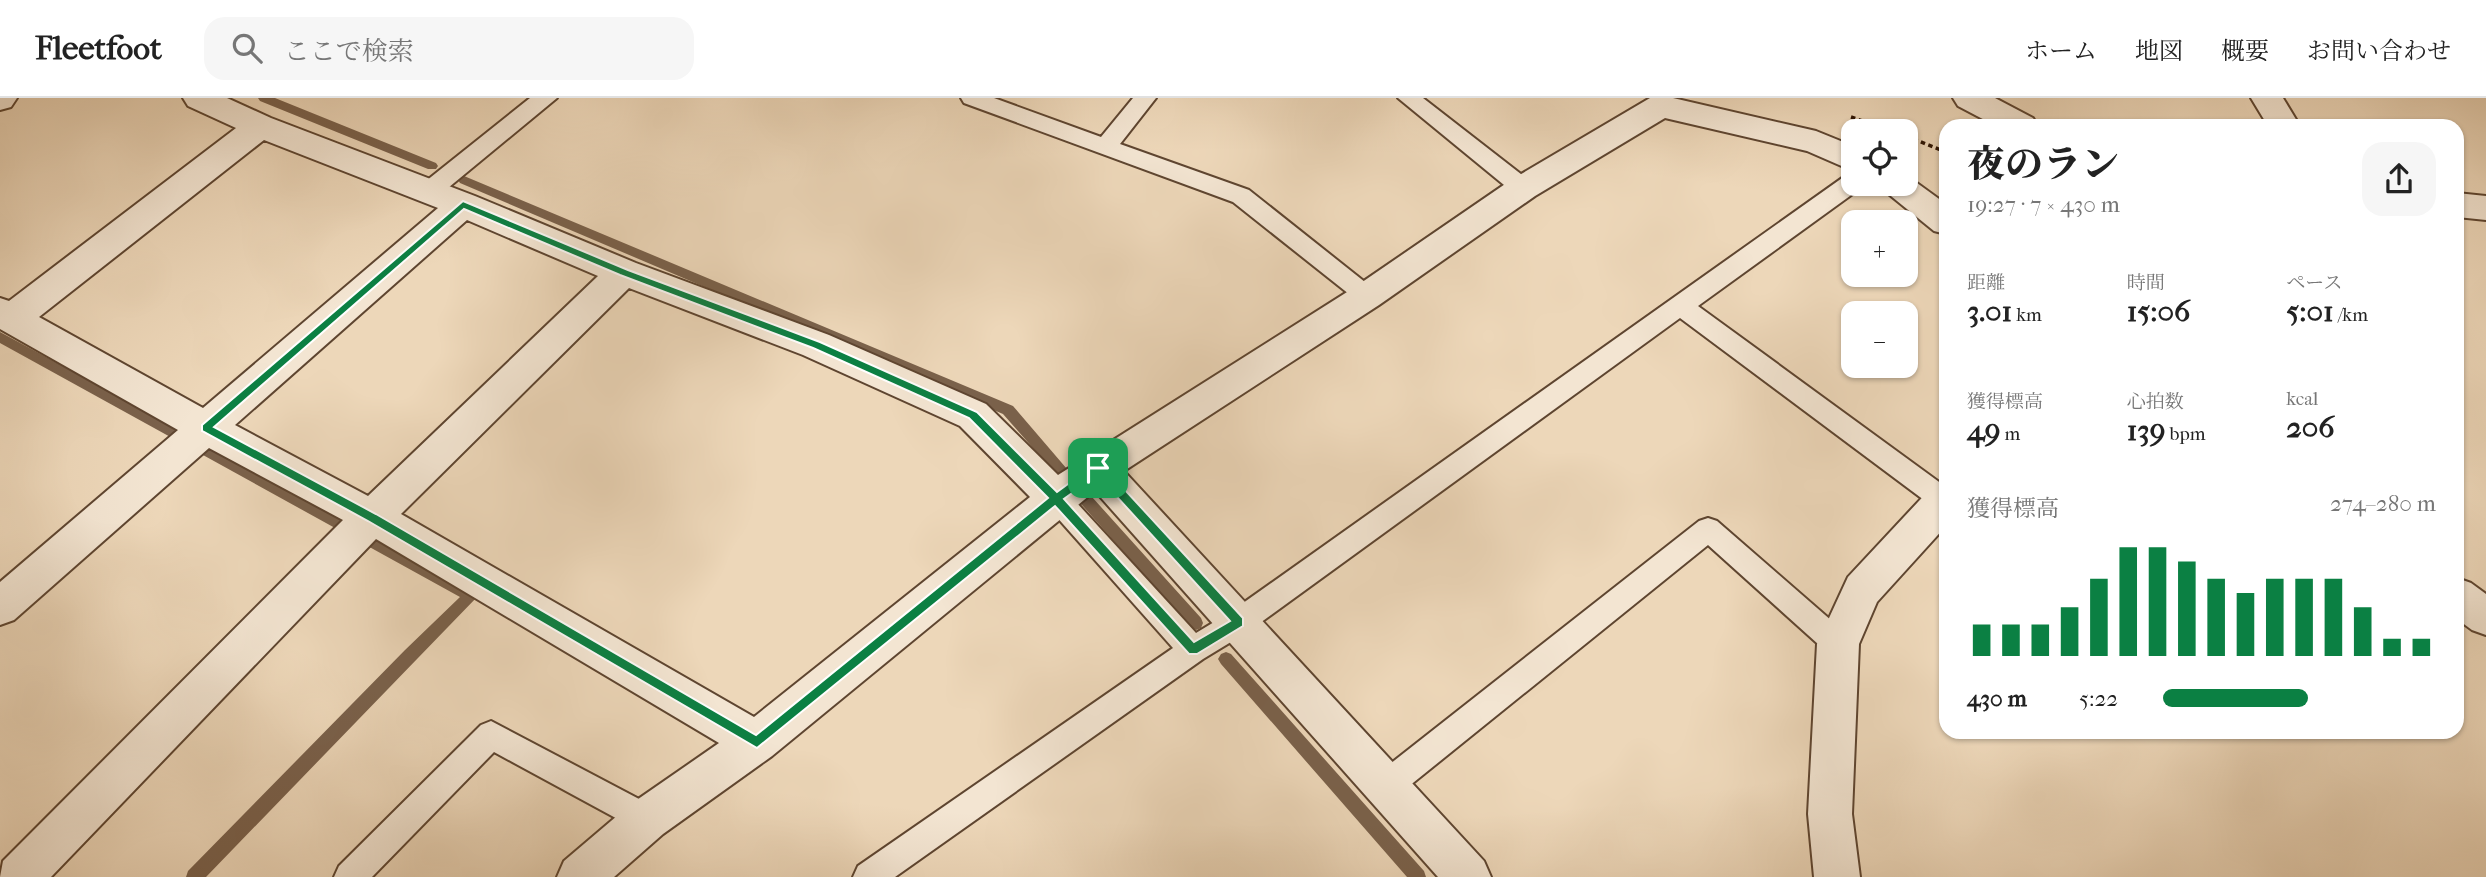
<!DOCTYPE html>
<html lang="ja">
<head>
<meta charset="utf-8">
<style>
  :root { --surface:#fff; --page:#f6f6f6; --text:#222; --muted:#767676; --line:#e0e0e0; --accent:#0b8043 }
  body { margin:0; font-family:"IM FELL French Canon","Noto Serif JP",serif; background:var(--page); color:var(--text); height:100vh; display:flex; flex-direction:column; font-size:26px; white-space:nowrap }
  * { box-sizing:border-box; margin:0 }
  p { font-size:23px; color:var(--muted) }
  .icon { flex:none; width:38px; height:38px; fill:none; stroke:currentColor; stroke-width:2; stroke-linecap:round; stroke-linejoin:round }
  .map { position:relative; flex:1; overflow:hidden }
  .sheet { position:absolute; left:1939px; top:21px; width:525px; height:620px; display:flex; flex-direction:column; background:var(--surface); border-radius:21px; box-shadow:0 2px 5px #0004 }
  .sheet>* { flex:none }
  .fabs { position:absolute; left:1841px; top:21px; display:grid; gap:14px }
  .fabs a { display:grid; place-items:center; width:77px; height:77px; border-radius:14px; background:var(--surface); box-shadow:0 2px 5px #0004; font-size:35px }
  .pin { position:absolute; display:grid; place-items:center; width:60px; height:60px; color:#fff; margin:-30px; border-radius:14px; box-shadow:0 4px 10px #0006 }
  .round { display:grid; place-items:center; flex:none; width:74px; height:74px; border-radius:21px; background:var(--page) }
  .headline { display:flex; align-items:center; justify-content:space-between; height:119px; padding:0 28px }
  h1 { font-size:38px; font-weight:800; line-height:52px }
  .stats { display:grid; grid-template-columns:repeat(3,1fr); gap:10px; height:119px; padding:7px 28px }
  .stats div { display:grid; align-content:center }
  .stats b { font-size:30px; font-weight:800 }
  .stats small { font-size:19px; font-weight:400 }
  .stats p { font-size:19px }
  .chart { height:196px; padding:14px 28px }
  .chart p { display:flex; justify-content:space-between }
  .chart svg { width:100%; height:126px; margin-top:7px; stroke:var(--accent); stroke-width:6 }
  ul { padding:0 28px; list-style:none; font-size:23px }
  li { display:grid; grid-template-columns:112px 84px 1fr; align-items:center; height:52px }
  li i { height:18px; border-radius:9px; background:var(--accent) }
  header { display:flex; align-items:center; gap:42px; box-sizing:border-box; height:98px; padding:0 35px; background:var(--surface); border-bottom:2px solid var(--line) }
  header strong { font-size:33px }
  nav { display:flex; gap:38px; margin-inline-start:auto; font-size:24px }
  .search { width:490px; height:63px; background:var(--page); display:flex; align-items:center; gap:18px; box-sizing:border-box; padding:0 24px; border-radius:21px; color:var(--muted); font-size:26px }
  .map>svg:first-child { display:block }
</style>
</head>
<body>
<header>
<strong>Fleetfoot</strong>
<div class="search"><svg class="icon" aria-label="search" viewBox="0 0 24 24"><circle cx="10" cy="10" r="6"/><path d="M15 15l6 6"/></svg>ここで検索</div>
<nav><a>ホーム</a><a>地図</a><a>概要</a><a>お問い合わせ</a></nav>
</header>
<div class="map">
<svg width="2486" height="779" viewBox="0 0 2486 779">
  <rect width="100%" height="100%" fill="#edd7b9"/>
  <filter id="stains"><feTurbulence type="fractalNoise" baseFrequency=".00286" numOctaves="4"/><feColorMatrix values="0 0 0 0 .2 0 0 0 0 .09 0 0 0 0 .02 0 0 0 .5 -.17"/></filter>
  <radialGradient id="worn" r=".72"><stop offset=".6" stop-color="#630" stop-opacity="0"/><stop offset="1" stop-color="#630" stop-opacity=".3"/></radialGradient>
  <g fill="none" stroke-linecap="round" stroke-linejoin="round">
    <path fill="#7a614b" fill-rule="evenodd" d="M258,0H275L436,65L438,68L436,71H428L260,3Z
      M464,78L1013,308L1067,371L1065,375H1055L1003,316L460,85L458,82Z
      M0,234L476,493L478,498L206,779H186L188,773L405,552L460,499L0,245Z
      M1087,397L1092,399L1201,520L1203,525L1201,530L1196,532L1191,530L1082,407L1080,403L1082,399Z
      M1226,554L1231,556L1424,773L1426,779H1407L1221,566L1218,561L1221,556Z"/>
    <g stroke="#5e4530" stroke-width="4">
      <path id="service" d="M530,0H557L437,99L429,101L421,99L418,93L421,87Z
        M961,0H994L1101,39L1133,0H1156L1120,46L1249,92L1375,192L1379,198L1375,204L1367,207L1359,204L1233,104L964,5Z
        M1398,0H1423L1531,84L1534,90L1531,96L1523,98L1515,96Z
        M1853,76V86H1863L1861,90L1698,208L1946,389V414L1936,411L1680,220L1249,533L1203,561L895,779H853L858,768L1173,550L1047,408L1043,400L1047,392L1056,389L1065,392L1196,535L1229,515L1845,78Z
        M1708,420L1717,423L1848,537L1852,546L1848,555L1838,559L1828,555L1708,447L1398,697L1387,701L1376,697L1372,687L1376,677L1699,423Z
        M491,623L658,711L662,721L658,731L647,736L636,731L494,654L372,779H334L339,768L481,627Z"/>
    </g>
    <g stroke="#5e4530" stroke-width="4">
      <path id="minor" d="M0,0H17L11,9L0,12Z
        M183,0H227L271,20L475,98L636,165L829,237L986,306L1058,377L1355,189L1511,82L1650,0H1673L1816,33L1853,48V73L1807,53L1665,20L1535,98L1379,207L1124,373L1484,763L1491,779H1438L1095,393L772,658L663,736L614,779H557L564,763L631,706L719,645L376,441L51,779H0L3,763L343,422L209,350L14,522L0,527V484L178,332L0,231V200L9,203L236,30L188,8ZM264,42L438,110L203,310L39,219ZM467,122L598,178L368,398L235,327ZM629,190L803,257L960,328L1030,399L754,619L401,416Z
        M1953,0H1995L2033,20L2038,28H1996L1958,8Z
        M2251,0H2283L2300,28H2268Z
        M1906,77L1946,106V136L1934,133L1886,94L1882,86H1906Z
        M2457,95L2486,98V122L2457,119Z
        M1946,385V428L1877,504L1859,546L1852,716L1860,779H1814L1808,716L1817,546L1848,479L1932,389Z
        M2457,480L2471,485L2486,496V537L2472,532L2457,521Z"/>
    </g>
    <path stroke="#2e1403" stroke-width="3.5" stroke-dasharray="4.5 3.5" stroke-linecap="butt" d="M1851,19L1892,33
      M1906,38L1946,54"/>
    <use href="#service" fill="#f3e5d2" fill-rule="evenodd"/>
    <use href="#minor" fill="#f3e5d2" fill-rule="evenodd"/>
  </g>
  <path fill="#0b8043" stroke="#fff" stroke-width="2" fill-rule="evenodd" d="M463,103L628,172L820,244L977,314L1057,394L1094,367H1102L1243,520V528L1197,556H1189L1055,408L757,650L368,423L202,333V327ZM464,111L620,177L813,250L969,320L1048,400L756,637L376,416L214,329ZM1097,377L1230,523L1194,544L1064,401Z"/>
  <rect width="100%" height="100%" filter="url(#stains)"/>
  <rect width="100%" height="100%" fill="url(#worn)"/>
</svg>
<div class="fabs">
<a><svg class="icon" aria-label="locate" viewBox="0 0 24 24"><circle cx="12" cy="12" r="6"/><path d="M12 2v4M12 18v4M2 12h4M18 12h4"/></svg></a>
<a>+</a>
<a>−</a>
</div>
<div class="pin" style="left:1098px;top:370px;background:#1e9e55"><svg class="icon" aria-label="arrive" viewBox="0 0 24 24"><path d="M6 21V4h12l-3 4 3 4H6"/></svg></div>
<section class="sheet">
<div class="headline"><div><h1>夜のラン</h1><p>19:27 · 7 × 430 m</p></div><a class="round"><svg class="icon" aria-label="share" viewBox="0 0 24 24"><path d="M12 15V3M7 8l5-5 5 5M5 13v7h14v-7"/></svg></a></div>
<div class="stats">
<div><p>距離</p><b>3.01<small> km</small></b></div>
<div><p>時間</p><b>15:06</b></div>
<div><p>ペース</p><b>5:01<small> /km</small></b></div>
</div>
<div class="stats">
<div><p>獲得標高</p><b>49<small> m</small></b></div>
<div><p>心拍数</p><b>139<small> bpm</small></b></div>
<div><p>kcal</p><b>206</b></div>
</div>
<div class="chart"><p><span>獲得標高</span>274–280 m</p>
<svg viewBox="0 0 160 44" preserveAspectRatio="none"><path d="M5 44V33M15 44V33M25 44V33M35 44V27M45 44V17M55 44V6M65 44V6M75 44V11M85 44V17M95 44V22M105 44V17M115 44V17M125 44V17M135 44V27M145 44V38M155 44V38"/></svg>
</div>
<ul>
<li><b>430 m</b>5:22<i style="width:53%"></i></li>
</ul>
</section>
</div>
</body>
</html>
